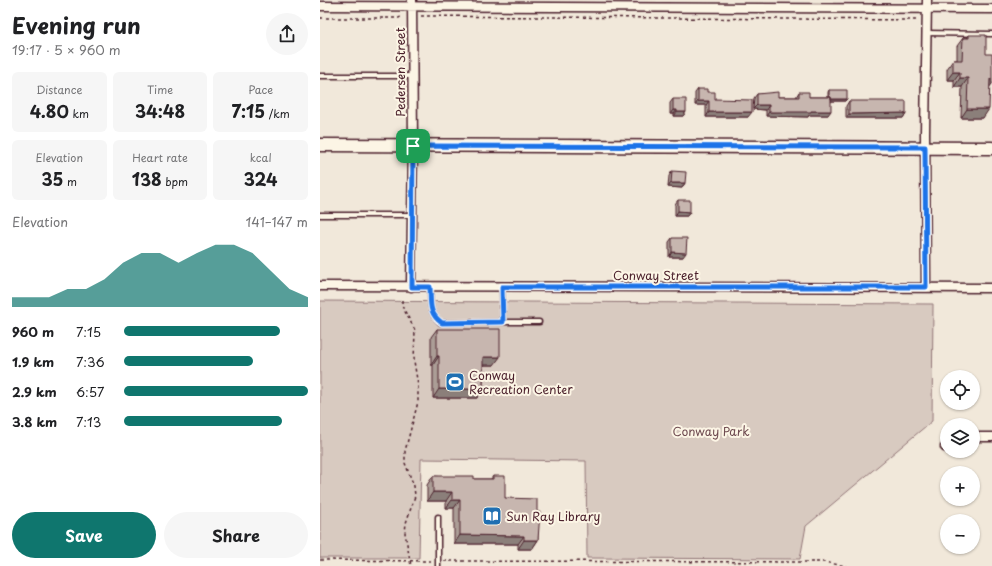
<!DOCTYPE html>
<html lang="en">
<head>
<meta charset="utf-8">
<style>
  :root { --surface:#fff; --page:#f6f6f6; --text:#202124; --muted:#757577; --accent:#0f766e }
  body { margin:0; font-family:"Playpen Sans",sans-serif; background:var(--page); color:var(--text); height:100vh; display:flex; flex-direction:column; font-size:15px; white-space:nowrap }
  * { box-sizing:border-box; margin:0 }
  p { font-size:13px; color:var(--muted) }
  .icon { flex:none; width:22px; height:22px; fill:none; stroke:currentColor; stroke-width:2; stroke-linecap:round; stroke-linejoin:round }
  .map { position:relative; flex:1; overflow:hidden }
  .sheet { display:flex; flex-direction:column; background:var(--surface); width:320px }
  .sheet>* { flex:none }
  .controls { position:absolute; left:620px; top:370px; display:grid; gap:8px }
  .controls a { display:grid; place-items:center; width:40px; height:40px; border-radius:50%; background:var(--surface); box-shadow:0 1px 3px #0004; font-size:20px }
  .pin { position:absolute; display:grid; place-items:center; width:34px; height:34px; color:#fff; margin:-17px; border-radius:8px; box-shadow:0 2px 6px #0006 }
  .round { display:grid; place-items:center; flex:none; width:42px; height:42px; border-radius:21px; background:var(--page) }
  .overview { display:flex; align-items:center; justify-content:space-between; height:68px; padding:0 12px }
  h1 { font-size:22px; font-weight:700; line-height:30px }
  .stats { display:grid; grid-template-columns:repeat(3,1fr); gap:6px; height:68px; padding:4px 12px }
  .stats div { display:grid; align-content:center; border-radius:6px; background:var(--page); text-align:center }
  .stats b { font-size:17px; font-weight:700 }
  .stats small { font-size:11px; font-weight:400 }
  .stats p { font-size:11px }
  .chart { height:112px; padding:8px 12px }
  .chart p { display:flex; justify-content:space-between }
  .chart svg { width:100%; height:72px; margin-top:4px; fill:var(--accent); opacity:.7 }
  .cta { display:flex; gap:8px; margin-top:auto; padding:8px 12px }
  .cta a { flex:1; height:46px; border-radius:24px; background:var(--accent); color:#fff; font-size:16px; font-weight:700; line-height:46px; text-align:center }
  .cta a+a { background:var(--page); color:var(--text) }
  ul { padding:0 12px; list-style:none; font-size:13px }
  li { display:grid; grid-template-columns:64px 48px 1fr; align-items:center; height:30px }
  li i { height:10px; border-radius:5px; background:var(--accent) }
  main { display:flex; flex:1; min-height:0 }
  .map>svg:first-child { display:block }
</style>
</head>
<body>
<main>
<section class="sheet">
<div class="overview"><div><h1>Evening run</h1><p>19:17 · 5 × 960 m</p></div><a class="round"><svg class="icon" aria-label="share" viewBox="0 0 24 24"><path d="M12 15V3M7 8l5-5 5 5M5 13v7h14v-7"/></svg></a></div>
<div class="stats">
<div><p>Distance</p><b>4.80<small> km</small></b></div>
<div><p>Time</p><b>34:48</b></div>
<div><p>Pace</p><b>7:15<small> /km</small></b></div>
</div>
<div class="stats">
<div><p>Elevation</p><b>35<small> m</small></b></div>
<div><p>Heart rate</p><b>138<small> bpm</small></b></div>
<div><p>kcal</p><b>324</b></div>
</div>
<div class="chart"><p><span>Elevation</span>141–147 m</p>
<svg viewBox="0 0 160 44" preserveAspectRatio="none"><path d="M0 44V38L10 38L20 38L30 33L40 33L50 27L60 17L70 11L80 11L90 17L100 11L110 6L120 6L130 11L140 22L150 33L160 38V44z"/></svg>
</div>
<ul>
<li><b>960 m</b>7:15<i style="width:85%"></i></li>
<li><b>1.9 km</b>7:36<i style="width:70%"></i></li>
<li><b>2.9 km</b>6:57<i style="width:100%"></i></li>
<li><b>3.8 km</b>7:13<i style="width:86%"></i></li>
</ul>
<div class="cta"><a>Save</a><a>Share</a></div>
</section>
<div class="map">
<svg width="672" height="566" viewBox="0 0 672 566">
  <rect width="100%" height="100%" fill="#f1e8da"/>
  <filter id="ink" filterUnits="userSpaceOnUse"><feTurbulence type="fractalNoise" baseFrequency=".025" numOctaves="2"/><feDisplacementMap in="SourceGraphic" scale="8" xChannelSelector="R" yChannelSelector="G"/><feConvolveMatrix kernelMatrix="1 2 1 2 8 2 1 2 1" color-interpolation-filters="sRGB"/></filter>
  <g filter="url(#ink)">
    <path fill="#d8cac0" stroke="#917476" d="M0,301L613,304L612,421L486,526L480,559L267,558L266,461L101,459L99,558H0Z"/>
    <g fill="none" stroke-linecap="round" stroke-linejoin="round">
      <g stroke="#4a1f2b" stroke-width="7">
        <path id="lane" d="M606,33L672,34
          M0,76H92
          M0,215H91
          M110,287C111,303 108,312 121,323L183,322L182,287
          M183,322H219
          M118,517V566"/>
      </g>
      <g stroke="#4a1f2b" stroke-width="11">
        <path id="street" d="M0,6L672,9
          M0,286L672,288
          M91,287L93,146L92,0
          M606,287L605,133L607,0
          M653,437H672
          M625,447L627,445"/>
      </g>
      <g stroke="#4a1f2b" stroke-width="15">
        <path id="secondary" d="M0,145L672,148"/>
      </g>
      <path stroke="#4a1f2b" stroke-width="1.5" stroke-dasharray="3 3" stroke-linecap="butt" d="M101,16L596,20
        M0,18H79L82,16
        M82,300V306L95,330L94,361L98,386V402L85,451V463L94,486L95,496L86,523L85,533L91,566
        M0,560L112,561
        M124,561L503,562L526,566"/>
      <use href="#lane" stroke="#fcf5e5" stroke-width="4"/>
      <use href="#street" stroke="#fcf5e5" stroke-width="8"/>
      <use href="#secondary" stroke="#fcf5e5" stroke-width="12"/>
    </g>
    <path fill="#ab9d96" stroke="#4a1f2b" d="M649,35L666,54L672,84L669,87L663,118H641L642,87H634V80H627V69L633,60H637V46L643,38H647Z
      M378,89L387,92L395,99L428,117H386V105H375V93Z
      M509,90L527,99L525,101H511L508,115H489L488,117L446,116V110L433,109L434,98L437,94L458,97H476L479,92L489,97H508V92Z
      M353,99L366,112L363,116H354V114H350V103Z
      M529,101L586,113L583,118H526V106Z
      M352,171L365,183L362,188L348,187L349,176Z
      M358,200L370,212L367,216H355V204Z
      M352,238L363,257H349V242Z
      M117,329L174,365H163V389L157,398H113V365H111V337Z
      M113,476L154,479H171L173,476L185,498L217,512L218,540L212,549H198V544H134V508H126V501H107V485Z"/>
    <path fill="#8b7f7a" stroke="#4a1f2b" d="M633,72H640L634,80H627Z
      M640,78H648L642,87H634Z
      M670,79H672V84L669,88Z
      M509,99H527L525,101H508Z
      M378,101H389L386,105H375Z
      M437,105H449L446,110L433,109Z
      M647,109H669L663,118H641Z
      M353,110H357L354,114H350Z
      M491,111H511L508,115H489L488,117L446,116L449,112Z
      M357,112H366L363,116H354Z
      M389,112H432L428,117H386Z
      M586,113L583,118H526L529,114Z
      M351,183H365L362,188L348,187Z
      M358,211L370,212L367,216H355Z
      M352,252L366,253L363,257H349Z
      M117,356H119L113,365H111Z
      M163,357H180L174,365H157Z
      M119,389H163L157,398H113Z
      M113,492H132L126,501H107Z
      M132,500H140L134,508H126Z
      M140,535L204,536L198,544H134Z
      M204,540H218L212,549H198Z"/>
    <path fill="#c7b6af" stroke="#4a1f2b" d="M649,35H666V54H672V79H670L669,109H647L648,78H640V72H633V60H642L643,38H649Z
      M378,89H387V92H395V99L432,100V112H389V101H378Z
      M509,90H527V99H511V97H509Z
      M458,92V97H479V92H489V97H511V111H491V112H449V105H437V94Z
      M353,99H366V112H357V110H353Z
      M529,101H586V113L529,114Z
      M352,171L366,172L365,183H351Z
      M358,200H370V212L358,211Z
      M352,238H367L366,253L352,252Z
      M117,329H180V357H163V389H119V356H117Z
      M113,476H154V479H173V476H185V498L217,499V512H220L218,540H204V536L140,535V500H132V492H113Z"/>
  </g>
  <g fill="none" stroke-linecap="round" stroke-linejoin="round" filter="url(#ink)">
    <g stroke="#fff" stroke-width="8">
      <path id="route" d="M93,146L605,147L606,287H182L183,322L122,323C108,313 111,303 110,287H92Z"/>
    </g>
    <use href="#route" stroke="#1a73e8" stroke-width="5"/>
  </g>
  <defs>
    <g id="stadium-square" transform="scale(1)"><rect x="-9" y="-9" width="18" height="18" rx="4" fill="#1f6fb2" stroke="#fcf5e5"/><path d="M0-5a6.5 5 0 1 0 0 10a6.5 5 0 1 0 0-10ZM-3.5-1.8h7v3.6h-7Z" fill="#fff"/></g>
    <g id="library-square" transform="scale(1)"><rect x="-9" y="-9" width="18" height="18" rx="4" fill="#1f6fb2" stroke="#fcf5e5"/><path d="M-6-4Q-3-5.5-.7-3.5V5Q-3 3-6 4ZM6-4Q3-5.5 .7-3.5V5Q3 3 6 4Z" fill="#fff"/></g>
  </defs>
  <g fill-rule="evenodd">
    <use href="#stadium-square" x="135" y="382"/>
    <use href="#library-square" x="172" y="516"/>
  </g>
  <g text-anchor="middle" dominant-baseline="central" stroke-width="4" stroke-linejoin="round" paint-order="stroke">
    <g font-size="12" fill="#4a1f2b" stroke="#fcf5e5">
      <text transform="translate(80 72) rotate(-90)">Pedersen Street</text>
      <text x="336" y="275">Conway Street</text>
    </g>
    <g font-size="12" fill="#4a1f2b" stroke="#fcf5e5" text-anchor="start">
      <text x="149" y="375">Conway<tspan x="149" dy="14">Recreation Center</tspan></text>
      <text x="186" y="516">Sun Ray Library</text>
    </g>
    <g font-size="12" fill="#6e4a50" stroke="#fcf5e5">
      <text x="391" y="431">Conway Park</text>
    </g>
  </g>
</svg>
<div class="controls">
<a><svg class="icon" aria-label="locate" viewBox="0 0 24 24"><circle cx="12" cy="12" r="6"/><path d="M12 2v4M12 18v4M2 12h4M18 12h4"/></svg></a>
<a><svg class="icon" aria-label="layers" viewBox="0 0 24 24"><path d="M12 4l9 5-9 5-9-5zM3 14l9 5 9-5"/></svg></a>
<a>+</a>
<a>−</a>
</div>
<div class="pin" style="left:93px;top:146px;background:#1e9e55"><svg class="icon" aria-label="arrive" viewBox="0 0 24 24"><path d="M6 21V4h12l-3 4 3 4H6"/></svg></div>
</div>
</main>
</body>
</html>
